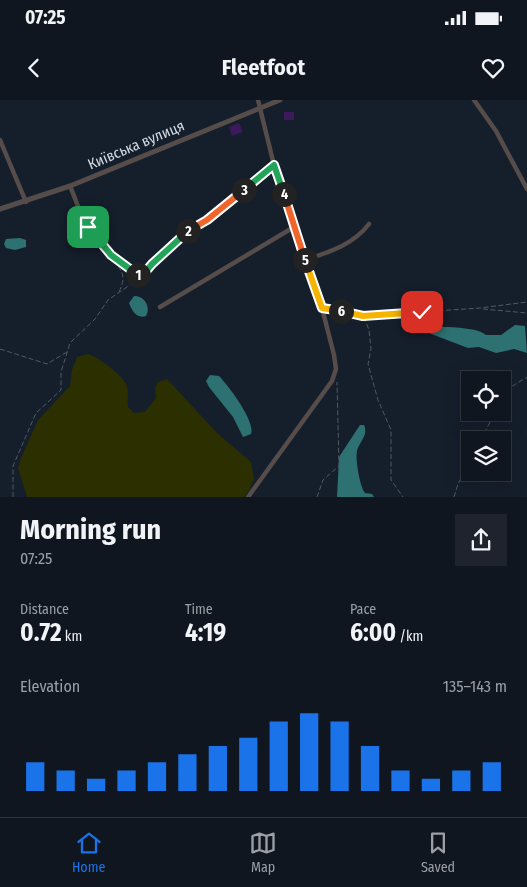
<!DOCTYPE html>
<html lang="en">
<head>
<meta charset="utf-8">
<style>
  :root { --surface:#101620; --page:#1e232d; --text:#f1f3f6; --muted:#9c9fa5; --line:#30353e; --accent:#1a73e8 }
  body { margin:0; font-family:"Fira Sans Condensed",sans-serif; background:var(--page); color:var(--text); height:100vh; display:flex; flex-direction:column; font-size:19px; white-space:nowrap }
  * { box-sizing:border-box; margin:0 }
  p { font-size:16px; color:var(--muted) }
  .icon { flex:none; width:28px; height:28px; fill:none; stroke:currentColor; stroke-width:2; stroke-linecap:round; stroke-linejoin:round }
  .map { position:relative; height:397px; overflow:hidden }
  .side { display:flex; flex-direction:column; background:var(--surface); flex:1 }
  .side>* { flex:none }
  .buttons { position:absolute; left:461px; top:271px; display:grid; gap:10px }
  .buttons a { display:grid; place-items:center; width:50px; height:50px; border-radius:0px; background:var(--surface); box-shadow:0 5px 20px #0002,0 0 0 1px var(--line); font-size:25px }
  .pin { position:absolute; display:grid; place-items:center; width:42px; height:42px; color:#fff; margin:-21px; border-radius:10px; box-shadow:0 2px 8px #0006 }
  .km { position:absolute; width:25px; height:25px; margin:-12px; border-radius:50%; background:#222; color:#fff; font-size:14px; line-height:25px; text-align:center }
  .round { display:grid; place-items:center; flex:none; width:52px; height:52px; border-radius:0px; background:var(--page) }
  .head { display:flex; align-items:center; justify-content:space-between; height:85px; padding:0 20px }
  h1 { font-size:28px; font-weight:700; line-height:38px }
  .stats { display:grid; grid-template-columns:repeat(3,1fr); gap:8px; height:85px; padding:5px 20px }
  .stats div { display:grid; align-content:center }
  .stats b { font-size:25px; font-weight:700 }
  .stats small { font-size:14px; font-weight:400 }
  .stats p { font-size:14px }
  .chart { height:140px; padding:10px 20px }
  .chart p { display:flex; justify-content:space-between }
  .chart svg { width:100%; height:90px; margin-top:5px; stroke:var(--accent); stroke-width:6 }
  .status { display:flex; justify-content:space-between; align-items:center; height:35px; padding:0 25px; background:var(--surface); direction:ltr }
  .status svg { height:14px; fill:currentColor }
  header { display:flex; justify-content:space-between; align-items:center; height:65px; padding:0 20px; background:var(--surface); font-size:22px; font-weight:700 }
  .dock { display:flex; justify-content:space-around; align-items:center; height:70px; border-top:1px solid var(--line); background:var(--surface); font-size:14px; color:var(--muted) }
  .dock a { display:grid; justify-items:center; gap:2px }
  .dock .selected { color:var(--accent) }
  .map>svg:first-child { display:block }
</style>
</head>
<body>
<div class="status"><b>07:25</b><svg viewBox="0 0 49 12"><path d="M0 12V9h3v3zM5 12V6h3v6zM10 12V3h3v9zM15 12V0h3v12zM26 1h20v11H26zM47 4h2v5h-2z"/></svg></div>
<header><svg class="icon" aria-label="back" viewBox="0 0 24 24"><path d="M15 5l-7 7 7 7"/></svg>Fleetfoot<svg class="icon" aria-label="heart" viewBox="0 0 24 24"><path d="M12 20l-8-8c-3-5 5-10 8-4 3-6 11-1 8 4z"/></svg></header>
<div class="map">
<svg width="527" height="397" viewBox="0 0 527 397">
  <rect width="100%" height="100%" fill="#151e2b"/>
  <path fill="#2c2f00" d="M88,254C98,257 126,277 127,287C129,293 127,300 128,307L134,313L145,312L156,298L155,288L158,282L167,279L217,333L251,362L254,378L250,389L244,397H27L18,368L21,358L38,320L70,286L72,270L77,257Z"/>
  <path fill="#2e7172" d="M20,138L26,140V147L15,150L6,148L4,144L6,139Z
    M134,196C145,196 151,207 146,216C137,219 132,211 129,203Z
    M515,225L525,226L527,253L514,249L496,253L479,247L468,248L413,227C430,227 474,225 486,235H501Z
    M210,275L219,276C228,285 256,322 251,334L243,337L233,317L209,287L206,281Z
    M360,325H364C369,335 359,342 357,351C355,359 360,387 365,393L372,394L374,397H337L339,357Z"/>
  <path fill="#3c195a" d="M284,12H294V20H284Z
    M239,23L243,32L232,36L229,27Z"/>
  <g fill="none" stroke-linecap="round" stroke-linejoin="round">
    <path stroke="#515965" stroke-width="1" stroke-dasharray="5 2.5" stroke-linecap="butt" d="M118,166C125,176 124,181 119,192
      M327,209L363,216L480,208L527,202
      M483,209L527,213
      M364,217L369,230L371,249L368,264L378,300L391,330V380L403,397
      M0,249L47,264L67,252
      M502,297L511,287L527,277
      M481,340L495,312
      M13,397V366L36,313L61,290V272L70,243L95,219L108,200L137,180
      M317,397L323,380L339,366L337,282
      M454,397L458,384L470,361"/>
    <path stroke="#564d4a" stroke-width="4.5" d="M474,0L496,31L527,89
      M0,40L26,102
      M70,86C76,100 80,114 87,126C99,148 122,163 141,177L152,164L186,132L207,120L274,65
      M305,160C329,152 353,145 369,124
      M160,207L294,127
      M248,397L332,281L336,269L334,255L322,208L274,65L258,0"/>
    <path stroke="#564d4a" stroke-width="5" d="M0,109L70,86L280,0"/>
  </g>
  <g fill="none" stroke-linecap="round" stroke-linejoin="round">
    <g stroke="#fff" stroke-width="10">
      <path id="split-1" d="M88,127L111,155L138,175"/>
    </g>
    <g stroke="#fff" stroke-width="10">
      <path id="split-2" d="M138,175L141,177L152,164L188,131"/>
    </g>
    <g stroke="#fff" stroke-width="10">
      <path id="split-3" d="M188,131L207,120L244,90"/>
    </g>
    <g stroke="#fff" stroke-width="10">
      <path id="split-4" d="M244,90L274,65L284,94"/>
    </g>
    <g stroke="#fff" stroke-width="10">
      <path id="split-5" d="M284,94L305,160"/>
    </g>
    <g stroke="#fff" stroke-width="10">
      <path id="split-6" d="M305,160L322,208L341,211"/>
    </g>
    <g stroke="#fff" stroke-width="10">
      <path id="split-7" d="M341,211L363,216L422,212"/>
    </g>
    <use href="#split-1" stroke="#22a559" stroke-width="6"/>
    <use href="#split-2" stroke="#22a559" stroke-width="6"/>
    <use href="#split-3" stroke="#f0652b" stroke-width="6"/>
    <use href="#split-4" stroke="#22a559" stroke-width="6"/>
    <use href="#split-5" stroke="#f0652b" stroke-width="6"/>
    <use href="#split-6" stroke="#f5b400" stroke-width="6"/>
    <use href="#split-7" stroke="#f5b400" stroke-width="6"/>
  </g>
  <g text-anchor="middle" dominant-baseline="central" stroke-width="4" stroke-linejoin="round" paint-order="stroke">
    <g font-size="15" fill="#d3d9e2" stroke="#151e2b">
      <text transform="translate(136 45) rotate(-23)">Київська вулиця</text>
    </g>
  </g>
</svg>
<div class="buttons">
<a><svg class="icon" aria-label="locate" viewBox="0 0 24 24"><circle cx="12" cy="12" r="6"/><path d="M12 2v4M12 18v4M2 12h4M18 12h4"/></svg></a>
<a><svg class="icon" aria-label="layers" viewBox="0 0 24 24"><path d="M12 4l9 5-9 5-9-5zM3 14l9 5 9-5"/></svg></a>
</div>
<div class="pin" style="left:88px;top:127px;background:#1e9e55"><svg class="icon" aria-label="arrive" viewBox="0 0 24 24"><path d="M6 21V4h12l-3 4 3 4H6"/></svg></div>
<div class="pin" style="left:422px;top:212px;background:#d93025"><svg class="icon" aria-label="check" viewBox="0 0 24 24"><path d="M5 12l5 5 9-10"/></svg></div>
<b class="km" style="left:138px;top:175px">1</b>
<b class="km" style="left:188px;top:131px">2</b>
<b class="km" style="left:244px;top:90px">3</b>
<b class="km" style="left:284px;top:94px">4</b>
<b class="km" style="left:305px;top:160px">5</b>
<b class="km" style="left:341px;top:211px">6</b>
</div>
<section class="side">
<div class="head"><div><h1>Morning run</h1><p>07:25</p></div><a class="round"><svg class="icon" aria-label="share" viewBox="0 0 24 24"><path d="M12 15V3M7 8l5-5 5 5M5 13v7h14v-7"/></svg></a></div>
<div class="stats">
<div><p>Distance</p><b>0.72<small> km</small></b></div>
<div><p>Time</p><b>4:19</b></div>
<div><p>Pace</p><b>6:00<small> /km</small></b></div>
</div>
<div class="chart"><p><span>Elevation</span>135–143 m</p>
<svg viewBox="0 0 160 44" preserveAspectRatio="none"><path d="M5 44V30M15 44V34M25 44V38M35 44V34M45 44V30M55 44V26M65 44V22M75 44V18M85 44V10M95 44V6M105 44V10M115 44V22M125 44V34M135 44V38M145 44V34M155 44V30"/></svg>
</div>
</section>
<nav class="dock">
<a class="selected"><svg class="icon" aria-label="home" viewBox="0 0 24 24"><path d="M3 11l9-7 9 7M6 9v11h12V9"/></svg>Home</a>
<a><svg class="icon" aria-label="map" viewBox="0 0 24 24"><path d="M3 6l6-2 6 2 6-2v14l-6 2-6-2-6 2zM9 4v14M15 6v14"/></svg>Map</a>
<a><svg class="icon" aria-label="saved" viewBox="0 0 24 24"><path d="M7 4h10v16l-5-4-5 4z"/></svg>Saved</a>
</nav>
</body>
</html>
